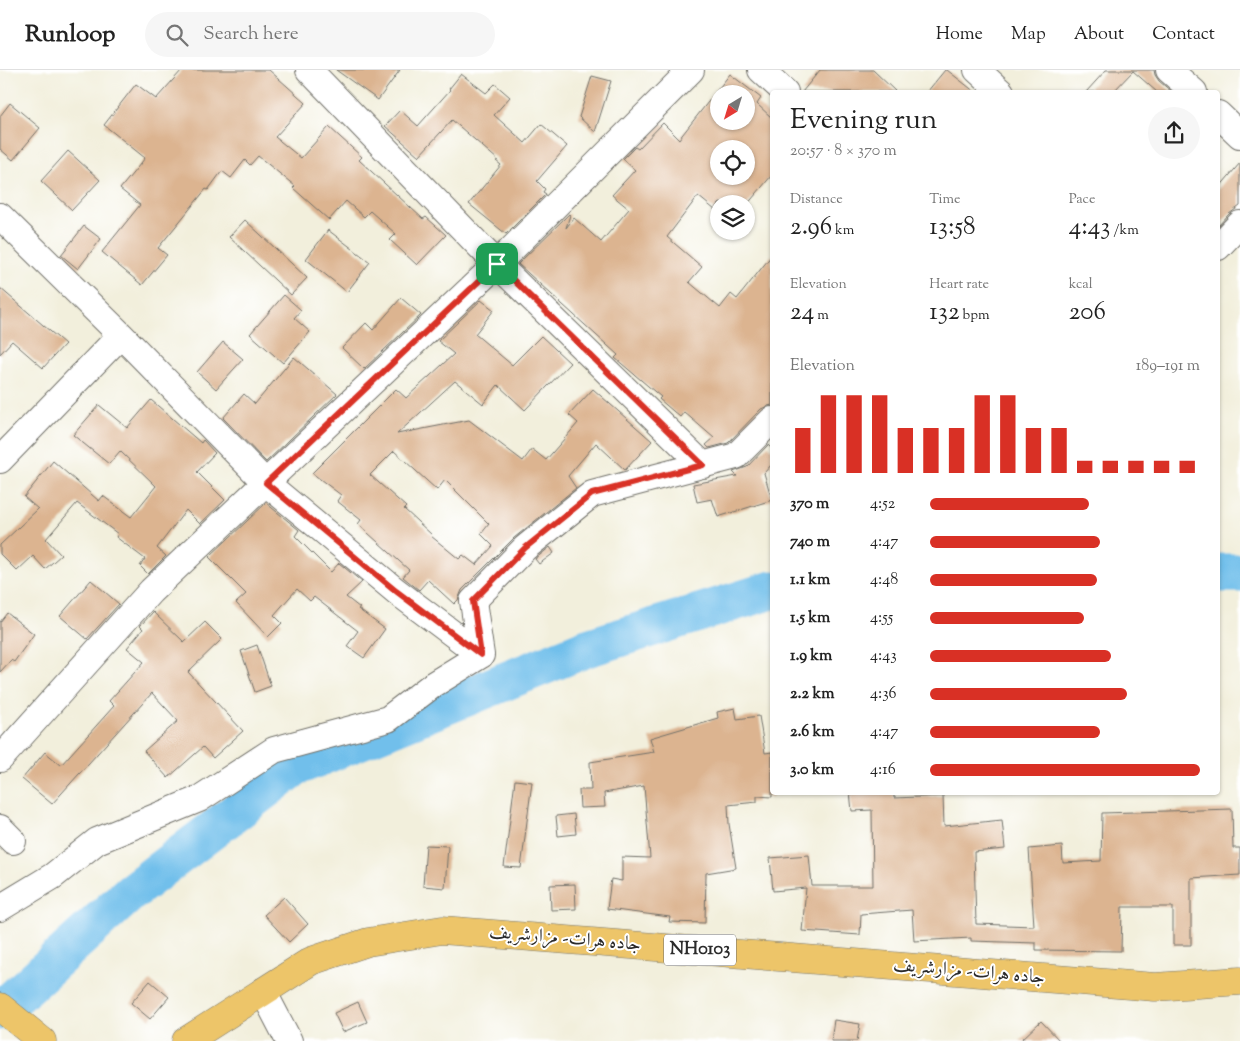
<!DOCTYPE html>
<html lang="en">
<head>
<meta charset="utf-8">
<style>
  :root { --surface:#fff; --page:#f6f6f6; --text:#222; --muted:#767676; --line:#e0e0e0; --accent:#d93025 }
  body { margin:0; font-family:"Sorts Mill Goudy",Amiri,serif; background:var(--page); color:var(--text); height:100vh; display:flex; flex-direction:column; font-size:19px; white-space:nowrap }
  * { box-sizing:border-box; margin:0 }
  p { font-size:16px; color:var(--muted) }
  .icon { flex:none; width:28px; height:28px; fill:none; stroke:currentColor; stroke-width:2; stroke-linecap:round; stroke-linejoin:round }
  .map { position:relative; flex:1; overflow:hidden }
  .side { position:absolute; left:770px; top:20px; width:450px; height:705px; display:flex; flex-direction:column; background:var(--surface); border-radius:5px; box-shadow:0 1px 4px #0004 }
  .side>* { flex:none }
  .needle { width:32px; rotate:218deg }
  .controls { position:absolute; left:710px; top:15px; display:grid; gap:10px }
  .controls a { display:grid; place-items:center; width:45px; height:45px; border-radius:50%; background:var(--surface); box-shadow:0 1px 4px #0004; font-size:25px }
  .pin { position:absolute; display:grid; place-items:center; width:42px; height:42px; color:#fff; margin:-21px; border-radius:10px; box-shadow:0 2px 8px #0006 }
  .round { display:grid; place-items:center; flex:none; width:52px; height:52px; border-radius:26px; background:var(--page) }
  .summary { display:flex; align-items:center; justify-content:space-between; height:85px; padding:0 20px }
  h1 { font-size:28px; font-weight:600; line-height:38px }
  .stats { display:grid; grid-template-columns:repeat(3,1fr); gap:8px; height:85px; padding:5px 20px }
  .stats div { display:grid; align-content:center }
  .stats b { font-size:25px; font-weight:600 }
  .stats small { font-size:14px; font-weight:400 }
  .stats p { font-size:14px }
  .chart { height:140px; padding:10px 20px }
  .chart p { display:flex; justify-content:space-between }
  .chart svg { width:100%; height:90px; margin-top:5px; stroke:var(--accent); stroke-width:6 }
  ul { padding:0 20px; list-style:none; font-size:16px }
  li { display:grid; grid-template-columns:80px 60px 1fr; align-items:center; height:38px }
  li i { height:12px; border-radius:6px; background:var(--accent) }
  header { display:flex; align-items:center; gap:30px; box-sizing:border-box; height:70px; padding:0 25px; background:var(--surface); border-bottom:1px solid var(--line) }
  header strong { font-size:24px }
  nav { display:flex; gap:28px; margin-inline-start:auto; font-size:18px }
  .search { width:350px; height:45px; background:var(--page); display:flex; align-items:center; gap:12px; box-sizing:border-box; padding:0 18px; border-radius:28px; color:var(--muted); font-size:19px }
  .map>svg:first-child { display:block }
</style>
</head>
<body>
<header>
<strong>Runloop</strong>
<div class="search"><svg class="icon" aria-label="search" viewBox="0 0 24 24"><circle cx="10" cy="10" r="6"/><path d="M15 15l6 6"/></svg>Search here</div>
<nav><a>Home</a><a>Map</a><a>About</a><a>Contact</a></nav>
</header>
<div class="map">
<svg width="1240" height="971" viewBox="0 0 1240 971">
  <rect width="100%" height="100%" fill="#fff"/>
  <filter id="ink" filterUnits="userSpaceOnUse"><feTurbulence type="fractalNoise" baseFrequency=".02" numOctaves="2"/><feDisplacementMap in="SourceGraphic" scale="10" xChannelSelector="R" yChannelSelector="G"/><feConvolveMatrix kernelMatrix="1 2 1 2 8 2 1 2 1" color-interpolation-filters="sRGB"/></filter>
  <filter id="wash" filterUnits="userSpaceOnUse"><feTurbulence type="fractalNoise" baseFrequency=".0096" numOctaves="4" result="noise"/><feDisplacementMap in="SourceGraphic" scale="20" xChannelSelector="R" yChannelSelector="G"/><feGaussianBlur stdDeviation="1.12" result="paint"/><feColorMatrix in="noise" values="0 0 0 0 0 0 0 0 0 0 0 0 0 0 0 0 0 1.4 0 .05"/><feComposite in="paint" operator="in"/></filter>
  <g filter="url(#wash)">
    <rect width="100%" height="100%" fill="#f2efdc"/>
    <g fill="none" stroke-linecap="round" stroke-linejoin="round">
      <path stroke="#71bfeb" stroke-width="39" d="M1218,503H1240
        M0,941L130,823L295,697L587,578L772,520"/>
    </g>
    <g id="blocks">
      <path fill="#dcb490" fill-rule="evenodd" d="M182,0H269L306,33L275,67L301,88L329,57L362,87L359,90L423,149L426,147L446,165L417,195L390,170L396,164L370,141L364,147L346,131L329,150L293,118L295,116L258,86L250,95L245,90L231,108L222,101L208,120L206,119L158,178L167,185L142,215L102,182L140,135L120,119L145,88L104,55L136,14L156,29Z
        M336,0H400L378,30Z
        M820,0H873L896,22H802Z
        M945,0H947L975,22H927Z
        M1106,0H1154L1155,5L1159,11L1172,22H1157L1133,1L1113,22H1086Z
        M461,4L486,23L495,14L510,27L494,45L525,73L541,54L567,76L537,111L545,119L543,122L546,124L506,164L469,134L501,95L496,91L498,90L452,50L419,86L385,56L400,40L418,56L450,20L449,19Z
        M730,4L761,28L757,34L772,48V105L746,136V134H724L722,132L719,134L715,140L698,126L667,167L702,197L689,212L720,238L731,224L737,229L772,185V335L768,336L761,339L728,373L709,378L706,375L714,368L684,342L680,347L659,329L661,327L615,288L618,285L518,194L569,144L570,145L566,158L574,148L601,172L629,139L612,125L635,100L623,89L635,77L638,79L663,53L679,69ZM719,24H746V51H719ZM719,79H746V106H719Z
        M592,6L611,11L595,62L579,47Z
        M10,33L40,58L13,90L0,79V46Z
        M68,81L100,110L72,140L41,111Z
        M1240,93V136L1229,144L1218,156V119Z
        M245,150L307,208L291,225L229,167Z
        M84,156L101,169L78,199L61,185Z
        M328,160L370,192L347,222L306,189Z
        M0,218L65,274L43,298L12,271L0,284Z
        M284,225L301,240L294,248L310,262L283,293L250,264Z
        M401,228L421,245L364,299L342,278L366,253L373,260Z
        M481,230L494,240L475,264L512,295L541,266L570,293L525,340L498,315L483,334L455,311L397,364L469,350L523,391L532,379L546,390L578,353L569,345L593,319L652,371L625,400L596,373L568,406L576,418L514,468L462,520L458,530L454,534L428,510L419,520L403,507L409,500L358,454L361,450L337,431L341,425L312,403L396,319L406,328L454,284L438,271ZM394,381L437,420L445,410L489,454L481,464L493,476L476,495L463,485L459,489L431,466L432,465L404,439L406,437L370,405Z
        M223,272L243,289L216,319L197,302Z
        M294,287L337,324L266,392L223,348L244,324L255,334Z
        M151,330L201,373L203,370L215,383L197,402L225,430L200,454L186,440L157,478L166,486L148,504L140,496L145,489L116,467L118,464L77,433L46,469L61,485L45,499L33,486L17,501L0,484V475L38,439L24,427L53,391L99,431L103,426L131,447L156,416L120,381L109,394L73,365L99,335L127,358Z
        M768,375L772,379V394L764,403L772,430L718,447L712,429L697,432L693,414L737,406L733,402L747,397Z
        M266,433L299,460L295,466L331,502L339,493L362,512L346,527L360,538L358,539L385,559L364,588L347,576L358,561L314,527L310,531L297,519L274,545L282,553L268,567L236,533L246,524L209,487Z
        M550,477L554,483L539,494L535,489Z
        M91,510L119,534L87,569L60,546Z
        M153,542L184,572L205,552L222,569L188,602L243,661L213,688L203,677L168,708L144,681L178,651L152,623L52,734L22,709L45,682L61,695L114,636L109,631L144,592L127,578L143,559L140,556Z
        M7,543L34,564L14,592L11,590L0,602V552Z
        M257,575L271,616L255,622L241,581Z
        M735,638L737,649L759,646L765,683L772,682V727L757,726V732L728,735L729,754L736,798L706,803L705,853L669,852L670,847L607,839L611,809L622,811V787L650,788L644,716L604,723L605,737L580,738L579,720H591L590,692L654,682L650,668L718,648L717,642Z
        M515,710L532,712L521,798L504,797Z
        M850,722H894V728L943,726L944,756L1002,750L1005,779L974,782L976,854L1034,856L1029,779L1062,776L1063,793L1101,791L1102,743L1232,739L1233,778H1240V805L1191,808V875H1173V837H1122L1121,881L1036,880V873L971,871V868L914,871L912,840L861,844L860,865L802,861L806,818L773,821L770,788L809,785L812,816H873L872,740L852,741Z
        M574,744L576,764L558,766L556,746Z
        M426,775L448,776L445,818L423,816Z
        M575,814L576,839L551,840L550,815Z
        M284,827L308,854L289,872L264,845Z
        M150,911L169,927L150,949L131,933Z
        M358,932L367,952L343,962L334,943Z
        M834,950L860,954L857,971H831Z
        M1041,951L1060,971H1020Z"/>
    </g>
  </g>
  <g filter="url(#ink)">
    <use href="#blocks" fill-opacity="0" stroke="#717069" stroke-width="1"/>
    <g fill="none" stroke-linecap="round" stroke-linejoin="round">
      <g stroke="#717069" stroke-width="28">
        <path id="minor" d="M309,0L497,194L703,395
          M761,0L785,22
          M977,0L1001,22
          M1169,0L1194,22
          M1218,44L1240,65
          M0,146L121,265L266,413L396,521L481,585
          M1218,177L1240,154
          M0,390L121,265
          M481,585L473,531L525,478L592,424L736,386L772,350
          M0,689L151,521L497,194L691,0
          M0,758L13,771
          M0,838L53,806L97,771L199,729L274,680L388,649L434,614L481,585
          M263,921L289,971"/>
      </g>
      <g stroke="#717069" stroke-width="29">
        <path id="primary" d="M0,937L42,971"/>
      </g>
      <g stroke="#717069" stroke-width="29">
        <path id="trunk" d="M186,971L311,891L368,872L442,860L1155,917L1240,911"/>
      </g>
      <use href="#minor" stroke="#fff" stroke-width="26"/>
      <use href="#primary" stroke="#edc569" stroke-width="28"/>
      <use href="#trunk" stroke="#edc569" stroke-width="28"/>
    </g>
  </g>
  <g fill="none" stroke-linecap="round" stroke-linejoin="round" filter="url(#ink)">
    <g stroke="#fff" stroke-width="10">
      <path id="route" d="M497,194L703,395L592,424L525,478L473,531L481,585L396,521L266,413Z"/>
    </g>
    <use href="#route" stroke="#d93025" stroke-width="6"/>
  </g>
  <g text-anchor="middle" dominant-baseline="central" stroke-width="4" stroke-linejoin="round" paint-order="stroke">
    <rect fill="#fff" stroke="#6b6b6b" stroke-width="1" x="664" y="864.5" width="72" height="31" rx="4"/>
    <g font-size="18" font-weight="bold" fill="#2b2b2b">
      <text x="700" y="880">NH0103</text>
    </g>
    <g font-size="19" fill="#2b2b2b" stroke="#fff">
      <text transform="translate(565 869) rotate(5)">جاده هرات- مزارشریف</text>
      <text transform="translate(969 902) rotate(5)">جاده هرات- مزارشریف</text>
    </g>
  </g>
</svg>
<div class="controls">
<a><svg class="needle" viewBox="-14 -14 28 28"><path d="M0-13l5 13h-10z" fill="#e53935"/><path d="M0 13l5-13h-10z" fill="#767676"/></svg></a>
<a><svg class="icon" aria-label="locate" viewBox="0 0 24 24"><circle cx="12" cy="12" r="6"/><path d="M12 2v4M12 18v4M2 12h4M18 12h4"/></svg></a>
<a><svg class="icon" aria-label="layers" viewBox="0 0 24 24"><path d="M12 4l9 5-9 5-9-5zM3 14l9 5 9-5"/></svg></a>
</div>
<div class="pin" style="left:497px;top:194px;background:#1e9e55"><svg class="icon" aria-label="arrive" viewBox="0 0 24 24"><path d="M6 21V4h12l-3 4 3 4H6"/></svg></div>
<section class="side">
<div class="summary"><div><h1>Evening run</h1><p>20:57 · 8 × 370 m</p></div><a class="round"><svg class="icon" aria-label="share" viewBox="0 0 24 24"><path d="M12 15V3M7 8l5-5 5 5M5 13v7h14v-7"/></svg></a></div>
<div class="stats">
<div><p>Distance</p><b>2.96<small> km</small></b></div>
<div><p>Time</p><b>13:58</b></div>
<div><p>Pace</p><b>4:43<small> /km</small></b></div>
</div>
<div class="stats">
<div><p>Elevation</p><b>24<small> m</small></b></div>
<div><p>Heart rate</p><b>132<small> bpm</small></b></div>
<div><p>kcal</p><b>206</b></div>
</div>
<div class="chart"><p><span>Elevation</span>189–191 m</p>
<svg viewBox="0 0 160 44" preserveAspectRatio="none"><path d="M5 44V22M15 44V6M25 44V6M35 44V6M45 44V22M55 44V22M65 44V22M75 44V6M85 44V6M95 44V22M105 44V22M115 44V38M125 44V38M135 44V38M145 44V38M155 44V38"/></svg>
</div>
<ul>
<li><b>370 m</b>4:52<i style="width:59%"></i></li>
<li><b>740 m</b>4:47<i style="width:63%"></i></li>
<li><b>1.1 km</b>4:48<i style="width:62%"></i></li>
<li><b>1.5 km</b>4:55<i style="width:57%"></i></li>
<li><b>1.9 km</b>4:43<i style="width:67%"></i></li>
<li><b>2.2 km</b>4:36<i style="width:73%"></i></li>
<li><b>2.6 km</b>4:47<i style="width:63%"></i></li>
<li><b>3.0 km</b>4:16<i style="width:100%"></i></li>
</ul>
</section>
</div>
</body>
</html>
